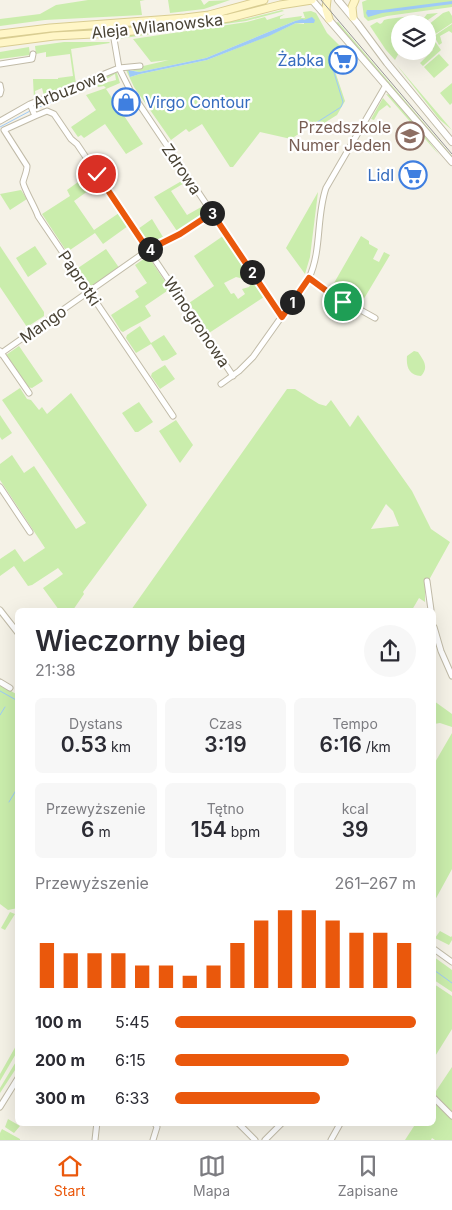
<!DOCTYPE html>
<html lang="pl">
<head>
<meta charset="utf-8">
<style>
  :root { --surface:#fff; --page:#f7f7f7; --text:#2b2b33; --muted:#7c7c81; --line:#e1e1e2; --accent:#ea580c }
  body { margin:0; font-family:Inter,sans-serif; background:var(--page); color:var(--text); height:100vh; display:flex; flex-direction:column; font-size:19px; white-space:nowrap }
  * { box-sizing:border-box; margin:0 }
  p { font-size:16px; color:var(--muted) }
  .icon { flex:none; width:28px; height:28px; fill:none; stroke:currentColor; stroke-width:2; stroke-linecap:round; stroke-linejoin:round }
  .map { position:relative; flex:1; overflow:hidden }
  .drawer { position:absolute; left:15px; top:608px; width:421px; height:518px; display:flex; flex-direction:column; background:var(--surface); border-radius:8px; box-shadow:0 5px 20px #0002 }
  .drawer>* { flex:none }
  .tools { position:absolute; left:391px; top:15px; display:grid; gap:10px }
  .tools a { display:grid; place-items:center; width:45px; height:45px; border-radius:50%; background:var(--surface); box-shadow:0 5px 20px #0002; font-size:25px }
  .pin { position:absolute; display:grid; place-items:center; width:42px; height:42px; color:#fff; margin:-21px; border:2px solid #fff; border-radius:50%; box-shadow:0 1px 5px #0007 }
  .km { position:absolute; width:25px; height:25px; margin:-12px; border-radius:50%; background:#222; color:#fff; font-size:14px; line-height:25px; text-align:center }
  .round { display:grid; place-items:center; flex:none; width:52px; height:52px; border-radius:26px; background:var(--page) }
  .headline { display:flex; align-items:center; justify-content:space-between; height:85px; padding:0 20px }
  h1 { font-size:28px; font-weight:600; line-height:38px }
  .figures { display:grid; grid-template-columns:repeat(3,1fr); gap:8px; height:85px; padding:5px 20px }
  .figures div { display:grid; align-content:center; border-radius:8px; background:var(--page); text-align:center }
  .figures b { font-size:21px; font-weight:600 }
  .figures small { font-size:14px; font-weight:400 }
  .figures p { font-size:14px }
  .chart { height:140px; padding:10px 20px }
  .chart p { display:flex; justify-content:space-between }
  .chart svg { width:100%; height:90px; margin-top:5px; stroke:var(--accent); stroke-width:6 }
  ul { padding:0 20px; list-style:none; font-size:16px }
  li { display:grid; grid-template-columns:80px 60px 1fr; align-items:center; height:38px }
  li i { height:12px; border-radius:6px; background:var(--accent) }
  .menu { display:flex; justify-content:space-around; align-items:center; height:70px; border-top:1px solid var(--line); background:var(--surface); font-size:14px; color:var(--muted) }
  .menu a { display:grid; justify-items:center; gap:2px }
  .menu .active { color:var(--accent) }
  .map>svg:first-child { display:block }
</style>
</head>
<body>
<div class="map">
<svg width="452" height="1140" viewBox="0 0 452 1140">
  <rect width="100%" height="100%" fill="#f5f2e7"/>
  <path fill="#caedac" fill-rule="evenodd" d="M88,0H145L140,1L142,15L45,20L0,26V19L40,14L56,5Z
    M168,0H201L204,5L209,1L230,0L204,9L170,13Z
    M367,0H452V7L387,16L368,21L364,17L362,2Z
    M282,10L284,11L246,21L117,39L122,35L246,19Z
    M311,11L316,13L327,33L345,51L342,53L336,47L331,52L336,67L334,68L345,101L337,115L321,125L318,121L291,139L260,132L233,167H230L202,124L189,132L186,129L171,140L134,87L126,70L169,60L151,62L133,39L247,22L265,17L267,20L285,14L280,17V19L302,16L301,18H305L303,12ZM304,20V24L296,23L268,36L207,60L140,74L130,77V70L139,72L206,58L295,21Z
    M449,11L452,16V23L428,39V25L443,13Z
    M438,13L422,24H400V51L395,60L386,50L370,26L377,22L380,24L382,23L384,20L388,19L418,15L421,18H424L427,14Z
    M338,22L452,156V158L336,23Z
    M173,23L149,27L0,40V37L59,30Z
    M452,24V33L449,31L440,36L442,43L439,45L434,36Z
    M432,37L441,50L423,66L420,63L433,50L428,45V40Z
    M64,42H109L110,43L71,49L76,84H72L44,96L42,88L35,91L36,99L34,100L33,79H58V78L73,76L70,54L46,57V52L36,54L35,46Z
    M29,47L30,55L0,59V52Z
    M439,54L449,65L434,78L424,67Z
    M396,64L452,130L439,119Z
    M113,73H117L120,83L106,89L143,144L126,154L105,124L84,138L81,135L78,137L71,127L96,110L86,95L106,88L104,86L98,87L97,85L116,80L115,74L105,80L96,83L95,81Z
    M452,83V103L450,105L440,93Z
    M386,94L391,95L411,118L440,156Z
    M383,98L391,107L390,108L387,105L379,111L374,120L371,119Z
    M92,172L99,183L74,201L94,230L119,213L128,226L103,244L95,233L67,252L42,214L70,196L67,190Z
    M185,179L186,182L171,191L187,215L203,206L205,209L204,214L177,231L154,197Z
    M21,190L27,199L10,210L0,194Z
    M318,192L310,257L305,274L286,248Z
    M152,219L163,237L148,243L138,229Z
    M223,236L251,278L248,280L236,277L224,283L231,294L234,293L238,299L245,294L242,289L249,287L253,281L264,297L209,333L189,303L214,286L194,256Z
    M361,236L369,241V244L378,249L373,259L379,262L384,252L390,255L359,307L330,290Z
    M0,246L44,312V316L27,327L0,287Z
    M35,246L47,264L28,277L16,258Z
    M106,249L120,269L103,278L93,287L90,286L78,268Z
    M148,256L170,289L145,306L151,316C142,322 133,326 123,332L121,331L111,315L139,297L135,291L147,283L135,265Z
    M140,326L151,343L164,335L177,354L167,360L162,361L151,344L136,353L126,338L127,335Z
    M19,346L43,381L32,388L27,387L7,360L6,355Z
    M414,351L418,352C424,361 429,367 421,376C409,375 406,367 407,356Z
    M165,365L175,379L160,389L151,376L152,373Z
    M20,388L27,399L31,400L39,410L42,407L47,414L71,393L147,505L83,592L84,594L73,610H59L43,588L63,574L58,568L32,585L28,586L14,566L0,576V559L15,549L24,562L45,548L0,480V464L12,455L24,473L34,466L76,529L86,523L2,400Z
    M287,389H295L319,404L326,406L331,400L350,427L358,415L412,491L431,529L450,542L429,580L425,579V602L419,598L412,610H131ZM386,504L393,511L399,526L371,529Z
    M139,402L153,422L138,432H135L122,413Z
    M0,415L12,433L2,440L0,437Z
    M176,420L193,445L180,463L159,431Z
    M0,685L18,695V908L8,910L0,904Z
    M434,701L452,714V727L440,723L434,724Z
    M452,733V869L434,902V764Z
    M10,912L15,914L5,930L1,928Z
    M440,931L451,937L452,936V940L449,945L435,938Z
    M434,957L452,970V992L434,980Z
    M434,984L452,996V1029L434,1058Z
    M17,1044V1052L0,1081V1074Z
    M17,1060V1067L0,1093V1088Z
    M452,1067V1114L434,1096V1094Z
    M434,1102L452,1119V1140H435L432,1138L431,1140H405L416,1123L434,1122Z
    M8,1119L20,1126L14,1133L5,1127Z
    M2,1129L20,1139V1140H0V1133Z"/>
  <path fill="#9ecaf7" d="M452,1V4L382,13L368,17L366,13L367,10H382Z
    M312,17L315,20L314,23H296L269,36L207,60L140,74L130,77L128,70L139,72L206,58L295,21L303,19L304,20Z"/>
  <g fill="none" stroke-linecap="round" stroke-linejoin="round">
    <path stroke="#9ecaf7" stroke-width="1" d="M34,109L107,80
      M0,127L30,111
      M308,128L341,107L343,102L329,56
      M0,691L18,701
      M0,715L5,707
      M9,802L18,787
      M434,970L452,983"/>
    <g stroke="#c1bba8" stroke-width="7">
      <path id="minor" d="M113,33L119,68L131,92L282,317
        M0,64L32,59L33,54
        M0,85L1,90L0,94
        M30,104L35,116L47,111L54,114L71,139L77,144L233,376
        M35,116L4,130L27,166C27,172 24,177 23,182C23,187 36,209 38,216L173,416
        M0,121L30,104L119,68L140,66
        M309,278L328,292L375,318
        M0,351L29,393
        M0,354L148,250L180,234L212,213
        M221,384L239,371L253,357L309,278C322,250 316,217 326,188L386,85
        M0,487L30,532
        M427,581L431,610
        M0,610L18,633
        M434,627L441,651L452,676
        M0,682L10,688
        M434,949L452,962
        M434,1098L452,1116
        M0,1107L18,1078
        M237,1122L255,1140
        M95,1140L97,1122
        M153,1140L157,1127L154,1122
        M265,1140L283,1122
        M331,1140L341,1122"/>
    </g>
    <g stroke="#c1bba8" stroke-width="8">
      <path id="tertiary" d="M312,0L452,162
        M338,0L358,24L387,63L452,142"/>
    </g>
    <g stroke="#d9cd92" stroke-width="9">
      <path id="secondary" d="M327,0L326,9L329,19
        M353,17L352,7L355,0
        M0,34L50,28L185,18L209,15L264,0
        M0,43L54,36L113,33L163,28L229,18L280,5L312,0"/>
    </g>
    <use href="#minor" stroke="#fff" stroke-width="5"/>
    <use href="#tertiary" stroke="#fff" stroke-width="6"/>
    <use href="#secondary" stroke="#fff6c7" stroke-width="7"/>
    <path stroke="#979797" stroke-width="1" d="M321,0L452,154"/>
  </g>
  <g fill="none" stroke-linecap="round" stroke-linejoin="round">
    <g stroke="#fff" stroke-width="10">
      <path id="route" d="M97,174L148,250L180,234L212,213L282,317L309,278L328,292L343,302"/>
    </g>
    <use href="#route" stroke="#ea580c" stroke-width="6"/>
  </g>
  <defs>
    <g id="supermarket-ring" transform="scale(1.4375)"><circle r="9.5" fill="#fff" stroke="#3f7fe0" stroke-width="1.5"/><path d="M-6-5.5h2.5l.6 2H6L4.5 2H-2.5L-4.4-4H-6ZM-1.5 3.2a1.3 1.3 0 1 0 .1 0ZM3 3.2a1.3 1.3 0 1 0 .1 0Z" fill="#3f7fe0"/></g>
    <g id="shop-ring" transform="scale(1.4375)"><circle r="9.5" fill="#fff" stroke="#3f7fe0" stroke-width="1.5"/><path d="M-5-2.5h2.3a2.7 3.5 0 0 1 5.4 0H5L5.5 6h-11ZM-1.5-2.5h3a1.5 2.3 0 0 0-3 0Z" fill="#3f7fe0"/></g>
    <g id="school-ring" transform="scale(1.4375)"><circle r="9.5" fill="#fff" stroke="#8d6e63" stroke-width="1.5"/><path d="M0-5L7-2L0 1L-7-2ZM-4 1L0 2.5L4 1V4Q0 6-4 4Z" fill="#8d6e63"/></g>
  </defs>
  <g fill-rule="evenodd">
    <use href="#supermarket-ring" x="343" y="60"/>
    <use href="#shop-ring" x="126" y="102"/>
    <use href="#school-ring" x="410" y="136"/>
    <use href="#supermarket-ring" x="413" y="175"/>
  </g>
  <g text-anchor="middle" dominant-baseline="central" stroke-width="4.5" stroke-linejoin="round" paint-order="stroke">
    <g font-size="16" fill="#494335" stroke="#fff">
      <text transform="translate(157 26) rotate(-6)">Aleja Wilanowska</text>
      <text transform="translate(69 89) rotate(-22)">Arbuzowa</text>
      <text transform="translate(182 169) rotate(56)">Zdrowa</text>
      <text transform="translate(80 278) rotate(56)">Paprotki</text>
      <text transform="translate(197 322) rotate(56)">Winogronowa</text>
      <text transform="translate(43 324) rotate(-35)">Mango</text>
    </g>
    <g font-size="16" fill="#366cbe" stroke="#fff" text-anchor="end">
      <text x="324" y="60">Żabka</text>
      <text x="145" y="102" text-anchor="start">Virgo Contour</text>
      <text x="394" y="175">Lidl</text>
    </g>
    <g font-size="16" fill="#785e54" stroke="#fff" text-anchor="end">
      <text x="391" y="127">Przedszkole<tspan x="391" dy="18">Numer Jeden</tspan></text>
    </g>
  </g>
</svg>
<div class="tools">
<a><svg class="icon" aria-label="layers" viewBox="0 0 24 24"><path d="M12 4l9 5-9 5-9-5zM3 14l9 5 9-5"/></svg></a>
</div>
<div class="pin" style="left:343px;top:302px;background:#1e9e55"><svg class="icon" aria-label="arrive" viewBox="0 0 24 24"><path d="M6 21V4h12l-3 4 3 4H6"/></svg></div>
<div class="pin" style="left:97px;top:174px;background:#d93025"><svg class="icon" aria-label="check" viewBox="0 0 24 24"><path d="M5 12l5 5 9-10"/></svg></div>
<b class="km" style="left:292px;top:302px">1</b>
<b class="km" style="left:252px;top:272px">2</b>
<b class="km" style="left:212px;top:213px">3</b>
<b class="km" style="left:150px;top:249px">4</b>
<section class="drawer">
<div class="headline"><div><h1>Wieczorny bieg</h1><p>21:38</p></div><a class="round"><svg class="icon" aria-label="share" viewBox="0 0 24 24"><path d="M12 15V3M7 8l5-5 5 5M5 13v7h14v-7"/></svg></a></div>
<div class="figures">
<div><p>Dystans</p><b>0.53<small> km</small></b></div>
<div><p>Czas</p><b>3:19</b></div>
<div><p>Tempo</p><b>6:16<small> /km</small></b></div>
</div>
<div class="figures">
<div><p>Przewyższenie</p><b>6<small> m</small></b></div>
<div><p>Tętno</p><b>154<small> bpm</small></b></div>
<div><p>kcal</p><b>39</b></div>
</div>
<div class="chart"><p><span>Przewyższenie</span>261–267 m</p>
<svg viewBox="0 0 160 44" preserveAspectRatio="none"><path d="M5 44V22M15 44V27M25 44V27M35 44V27M45 44V33M55 44V33M65 44V38M75 44V33M85 44V22M95 44V11M105 44V6M115 44V6M125 44V11M135 44V17M145 44V17M155 44V22"/></svg>
</div>
<ul>
<li><b>100 m</b>5:45<i style="width:100%"></i></li>
<li><b>200 m</b>6:15<i style="width:72%"></i></li>
<li><b>300 m</b>6:33<i style="width:60%"></i></li>
</ul>
</section>
</div>
<nav class="menu">
<a class="active"><svg class="icon" aria-label="home" viewBox="0 0 24 24"><path d="M3 11l9-7 9 7M6 9v11h12V9"/></svg>Start</a>
<a><svg class="icon" aria-label="map" viewBox="0 0 24 24"><path d="M3 6l6-2 6 2 6-2v14l-6 2-6-2-6 2zM9 4v14M15 6v14"/></svg>Mapa</a>
<a><svg class="icon" aria-label="saved" viewBox="0 0 24 24"><path d="M7 4h10v16l-5-4-5 4z"/></svg>Zapisane</a>
</nav>
</body>
</html>
